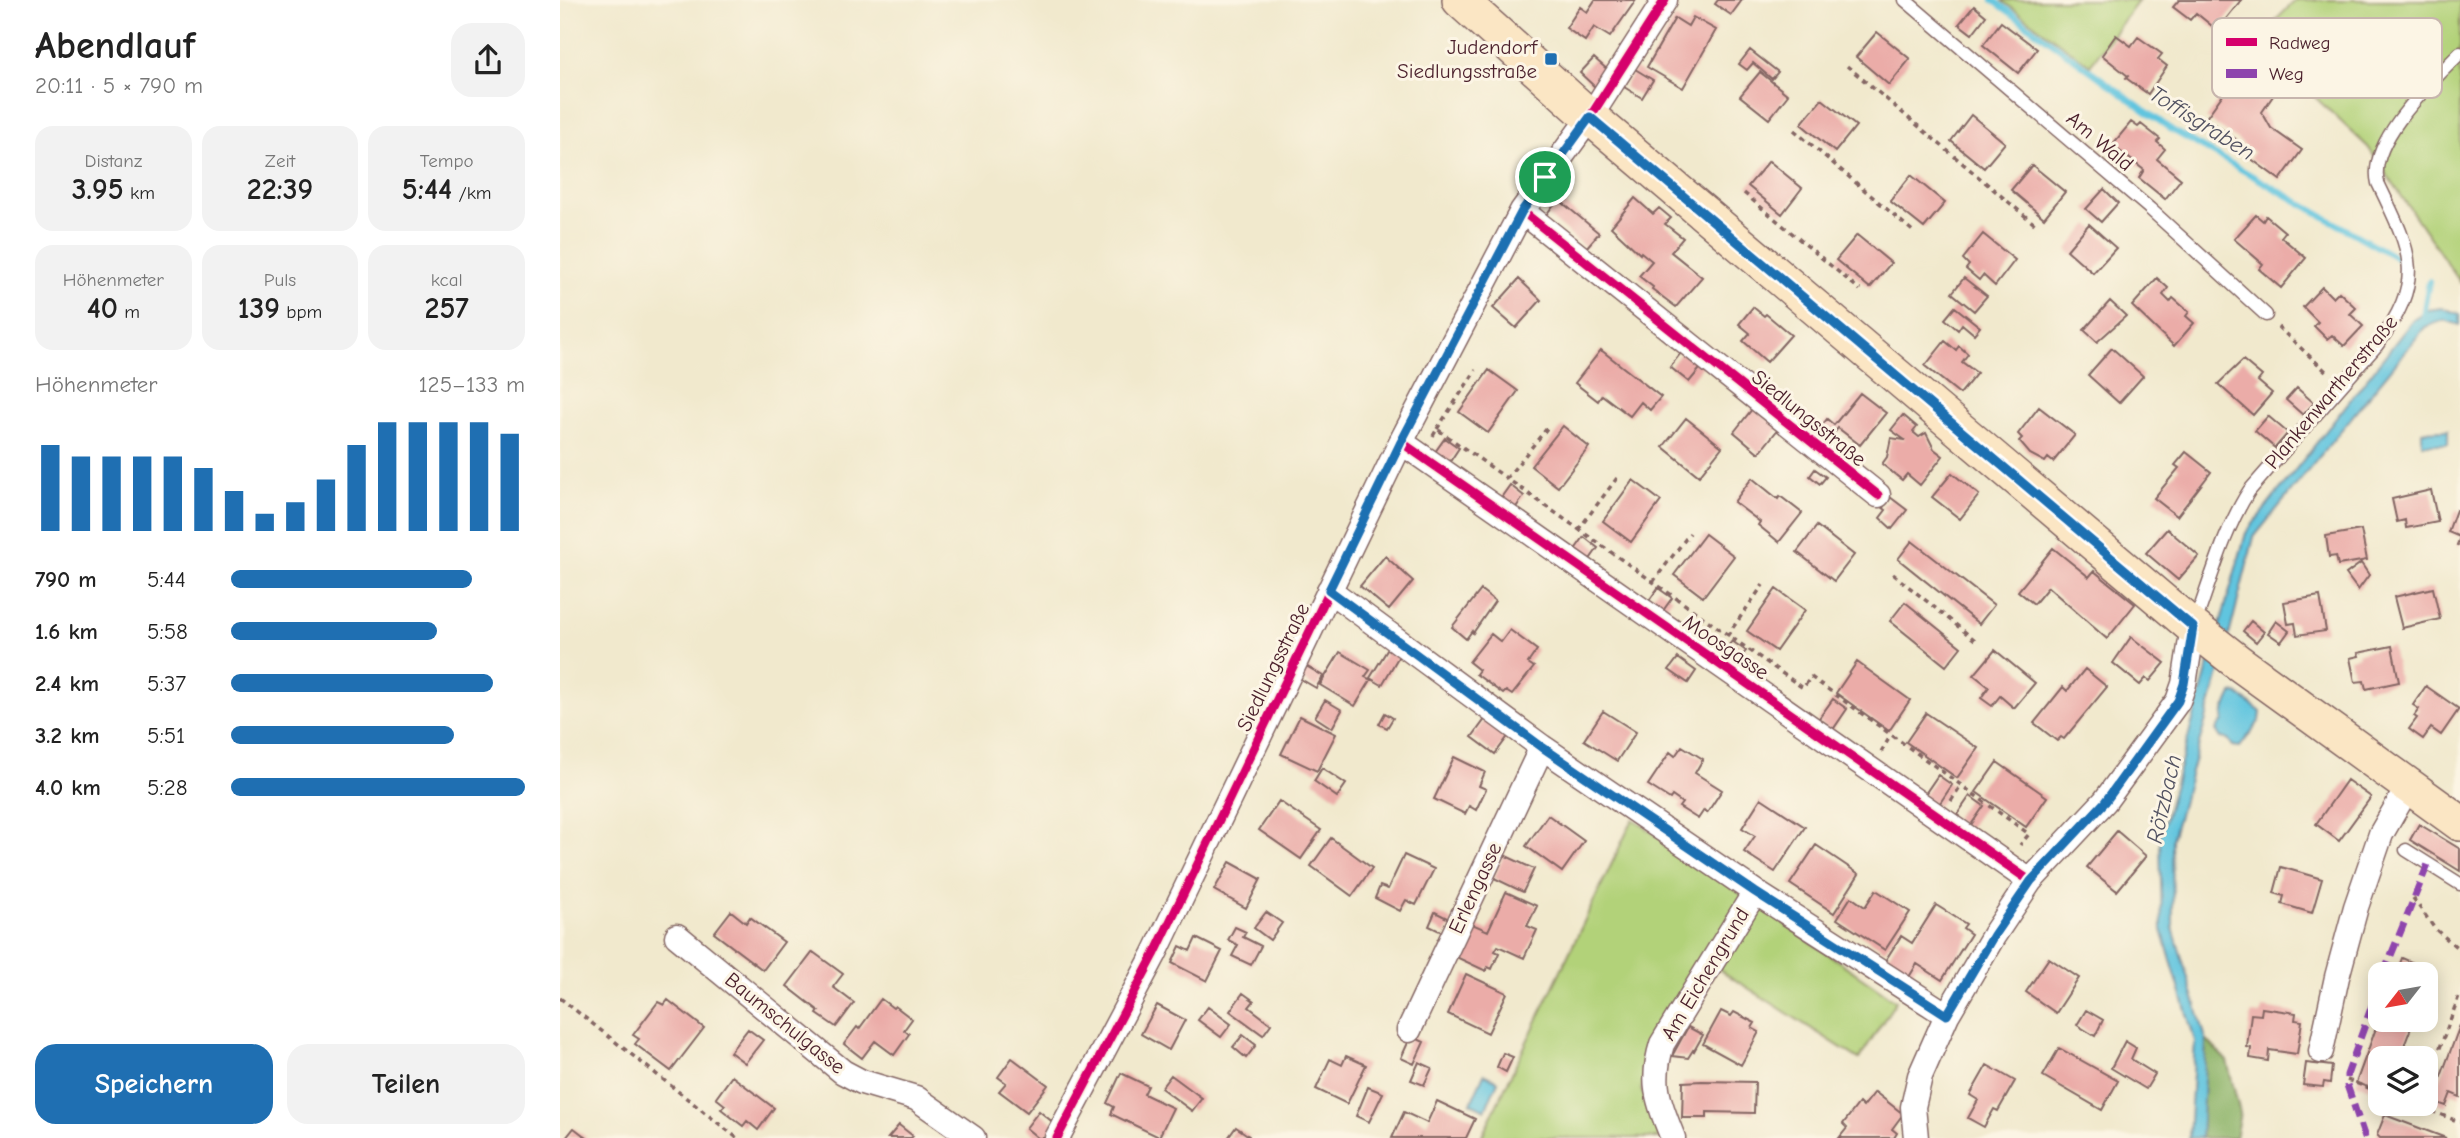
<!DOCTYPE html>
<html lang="de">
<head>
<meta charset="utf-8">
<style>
  :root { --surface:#fff; --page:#f2f2f2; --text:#222; --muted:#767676; --accent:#1f6fb2 }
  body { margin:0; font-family:"Comic Neue",sans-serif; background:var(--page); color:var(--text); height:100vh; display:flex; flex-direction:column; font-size:26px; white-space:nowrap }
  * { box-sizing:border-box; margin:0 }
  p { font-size:23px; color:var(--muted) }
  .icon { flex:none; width:38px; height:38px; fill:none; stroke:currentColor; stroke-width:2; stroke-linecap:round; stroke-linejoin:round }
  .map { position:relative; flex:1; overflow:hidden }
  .panel { display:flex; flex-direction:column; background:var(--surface); width:560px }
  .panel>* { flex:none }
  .needle { width:46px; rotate:239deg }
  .buttons { position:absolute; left:1808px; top:962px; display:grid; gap:14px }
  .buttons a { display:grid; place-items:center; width:70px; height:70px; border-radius:14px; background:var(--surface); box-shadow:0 4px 18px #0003; font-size:35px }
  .pin { position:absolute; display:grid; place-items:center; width:60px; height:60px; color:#fff; margin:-30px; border:4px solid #fff; border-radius:50%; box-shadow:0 2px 7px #0007 }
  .round { display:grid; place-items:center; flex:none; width:74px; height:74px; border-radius:21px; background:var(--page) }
  .headline { display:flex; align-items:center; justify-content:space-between; height:119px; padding:0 35px }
  h1 { font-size:38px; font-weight:600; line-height:52px }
  .figures { display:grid; grid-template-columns:repeat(3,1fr); gap:10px; height:119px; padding:7px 35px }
  .figures div { display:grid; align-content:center; border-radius:18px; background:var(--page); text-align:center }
  .figures b { font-size:30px; font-weight:600 }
  .figures small { font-size:19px; font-weight:400 }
  .figures p { font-size:19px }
  .chart { height:196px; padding:14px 35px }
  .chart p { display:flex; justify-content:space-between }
  .chart svg { width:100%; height:126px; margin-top:7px; stroke:var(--accent); stroke-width:6 }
  .primary-button { display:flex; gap:14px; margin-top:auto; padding:14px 35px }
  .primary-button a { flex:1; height:80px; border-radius:21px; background:var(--accent); color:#fff; font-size:28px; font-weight:600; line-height:80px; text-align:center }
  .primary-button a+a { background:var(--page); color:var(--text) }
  ul { padding:0 35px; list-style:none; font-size:23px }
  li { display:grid; grid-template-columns:112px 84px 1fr; align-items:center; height:52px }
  li i { height:18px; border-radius:9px; background:var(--accent) }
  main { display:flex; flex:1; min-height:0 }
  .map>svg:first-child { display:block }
</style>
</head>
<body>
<main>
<section class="panel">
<div class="headline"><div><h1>Abendlauf</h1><p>20:11 · 5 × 790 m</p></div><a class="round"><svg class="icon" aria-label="share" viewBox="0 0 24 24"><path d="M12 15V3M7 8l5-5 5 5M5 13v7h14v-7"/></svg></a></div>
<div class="figures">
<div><p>Distanz</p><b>3.95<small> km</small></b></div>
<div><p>Zeit</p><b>22:39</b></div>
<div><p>Tempo</p><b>5:44<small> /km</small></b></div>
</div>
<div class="figures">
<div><p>Höhenmeter</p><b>40<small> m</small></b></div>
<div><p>Puls</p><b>139<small> bpm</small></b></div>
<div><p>kcal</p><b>257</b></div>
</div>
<div class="chart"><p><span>Höhenmeter</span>125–133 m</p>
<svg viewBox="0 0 160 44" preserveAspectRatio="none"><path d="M5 44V14M15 44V18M25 44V18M35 44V18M45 44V18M55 44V22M65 44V30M75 44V38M85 44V34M95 44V26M105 44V14M115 44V6M125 44V6M135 44V6M145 44V6M155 44V10"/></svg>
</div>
<ul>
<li><b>790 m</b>5:44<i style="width:82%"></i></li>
<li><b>1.6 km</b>5:58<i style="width:70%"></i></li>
<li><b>2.4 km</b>5:37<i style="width:89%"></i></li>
<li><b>3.2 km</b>5:51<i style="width:76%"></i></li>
<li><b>4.0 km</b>5:28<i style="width:100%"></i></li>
</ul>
<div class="primary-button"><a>Speichern</a><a>Teilen</a></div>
</section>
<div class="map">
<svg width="1900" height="1138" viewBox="0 0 1900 1138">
  <rect width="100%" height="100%" fill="#fcf5e5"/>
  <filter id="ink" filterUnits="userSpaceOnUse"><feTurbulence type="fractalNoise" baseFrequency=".0143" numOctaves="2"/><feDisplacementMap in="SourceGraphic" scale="14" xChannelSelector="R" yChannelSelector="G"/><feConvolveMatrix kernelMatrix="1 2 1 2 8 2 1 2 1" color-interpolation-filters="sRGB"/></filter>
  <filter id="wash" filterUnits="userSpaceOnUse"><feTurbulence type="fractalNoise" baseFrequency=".00686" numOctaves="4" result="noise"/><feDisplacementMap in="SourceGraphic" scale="28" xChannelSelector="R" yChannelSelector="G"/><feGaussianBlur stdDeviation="1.57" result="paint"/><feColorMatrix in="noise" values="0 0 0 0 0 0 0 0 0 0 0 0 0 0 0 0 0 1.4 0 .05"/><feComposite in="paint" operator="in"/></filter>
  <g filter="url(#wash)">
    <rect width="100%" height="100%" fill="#f1e9cd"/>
    <path fill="#b2d279" stroke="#7e7852" stroke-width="2" d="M1443,0H1579L1530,65L1442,1Z
      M1736,0H1900V282L1808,147L1706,51L1702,34Z
      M1073,819L1336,1001L1299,1059L1144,960L1094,1041L1081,1090L1108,1138H921Z"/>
    <path fill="#8db469" stroke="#6c6a4a" stroke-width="2" d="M1646,1039L1667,1061L1680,1113L1675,1138H1641Z"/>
    <path fill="#61c5df" stroke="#567285" stroke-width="2" d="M1882,308L1900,314V325L1884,320L1865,327L1694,537L1662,663L1612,839L1613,928L1646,1039L1641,1138H1629L1635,1041L1602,930L1600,837L1686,533L1853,320L1868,310Z
      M1888,430V444H1862V431Z
      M1677,693L1701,712L1700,720L1680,747L1673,746L1668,739L1661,738L1656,730L1663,721L1664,711L1672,694Z
      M924,1074L938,1081L925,1110L911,1103Z"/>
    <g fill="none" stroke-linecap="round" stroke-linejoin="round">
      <path stroke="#61c5df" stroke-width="6" d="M1433,0L1612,130L1842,261
        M1862,321L1869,281"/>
    </g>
    <g id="blocks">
      <path fill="#ebaca8" d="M1035,0H1076L1050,37L1034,27L1025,41L1006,28L1020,7L1027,12Z
        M1158,0H1182L1171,15L1155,4Z
        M1619,0H1681L1657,30L1636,13L1630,20L1613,7Z
        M1414,6L1426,16L1412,34L1399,24Z
        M1133,17L1156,30L1123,88L1087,67L1115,18L1128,26Z
        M1441,22L1477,49L1458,73L1423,45Z
        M1317,32L1350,59L1329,85L1296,57Z
        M1556,35L1571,46L1578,37L1602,54L1598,59L1607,66L1588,94L1566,78L1568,76L1542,55Z
        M1190,50L1218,72L1212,79L1193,63L1187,70L1179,64Z
        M1034,58L1049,71L1035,87L1020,73Z
        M1075,69L1093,80L1082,98L1064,87Z
        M1681,69L1715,93L1702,112L1711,128L1742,150L1720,180L1690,158L1694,152L1646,118Z
        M1200,72L1228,95L1209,119L1180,96Z
        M1262,99L1296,126L1275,152L1241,124Z
        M1411,115L1445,143L1424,168L1391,141Z
        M1571,122L1578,127L1581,124L1600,139L1597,142L1605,149L1597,159L1621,179L1605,199L1579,178L1584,170L1552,145Z
        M1209,161L1242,188L1222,214L1188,186Z
        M1472,165L1505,192L1484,218L1451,190Z
        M1351,175L1385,203L1364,228L1330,201Z
        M1544,189L1558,203L1541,222L1526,209Z
        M1075,198L1093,214L1099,208L1111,218L1105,224L1123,238L1111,252L1142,277L1116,307L1092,289L1093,287L1079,276L1092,261L1081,252L1080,254L1051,227Z
        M998,199L1039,233L1026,248L986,215Z
        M1696,215L1703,221L1706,216L1725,232L1721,237L1746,258L1721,288L1699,269L1703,264L1674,239Z
        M1529,224L1556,248L1533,273L1507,250Z
        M1423,234L1455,260L1435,286L1423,275L1419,280L1406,269L1409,265L1403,259Z
        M1297,235L1331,263L1310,288L1276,260Z
        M1404,278L1427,296L1414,311L1392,293Z
        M1597,278L1608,288L1603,295L1610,302L1613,298L1629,312L1626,316L1634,323L1614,346L1572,306Z
        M959,279L981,300L956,328L933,308Z
        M1762,287L1773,298L1779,292L1796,308L1790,314L1803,326L1784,346L1772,335L1767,339L1754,326L1758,322L1743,307Z
        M1550,301L1566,316L1537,342L1524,330Z
        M1193,307L1204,316L1206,314L1231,335L1207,362L1183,341L1190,333L1179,324Z
        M1395,307L1420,327L1414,334L1402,324L1398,330L1385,319Z
        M1385,341L1396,350L1399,346L1408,354L1402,362L1417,373L1400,394L1365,366Z
        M1552,348L1583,376L1559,403L1528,375Z
        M1124,349L1144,364L1129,382L1110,367Z
        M1041,350L1101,397L1090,410L1081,402L1070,416L1042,395L1038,401L1015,383Z
        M1683,360L1702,376L1698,381L1712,393L1693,415L1658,384Z
        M929,370L958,391L928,433L899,412Z
        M1737,388L1754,403L1743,415L1726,400Z
        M1300,393L1326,413L1300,445L1278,428L1268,441L1257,432L1267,419L1274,425Z
        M1479,407L1515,435L1493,462L1488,458L1485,462L1470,454L1459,441L1462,438L1458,434Z
        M1193,408L1219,428L1199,453L1174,432Z
        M1343,415L1357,427L1353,432L1359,437L1366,433L1374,449L1383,456L1360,485L1347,474L1342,480L1322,464L1327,457L1331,438L1345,440L1331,430Z
        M1708,416L1728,433L1715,448L1695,431Z
        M1126,418L1162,447L1139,476L1103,447Z
        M1003,426L1029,447L998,487L971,466Z
        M885,438L899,448L889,463L875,452Z
        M1626,452L1651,472L1617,516L1594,498L1619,468L1615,465Z
        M1255,469L1266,477L1260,484L1250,476Z
        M1392,473L1419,495L1400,519L1372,497Z
        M1192,478L1218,499L1220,496L1242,513L1219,542L1198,525L1200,522L1174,502Z
        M1073,480L1101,501L1071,542L1043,521Z
        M950,485L964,496L954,510L940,499Z
        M1871,490L1878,522L1846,528L1845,520L1837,522L1832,499Z
        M1330,497L1347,510L1332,529L1320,518L1326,510L1322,507Z
        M1896,510L1900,511V546L1897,545L1900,537L1888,532Z
        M1257,526L1294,555L1274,581L1237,552Z
        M1607,529L1639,556L1618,580L1586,553Z
        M1801,530L1807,560L1778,565L1776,556L1769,557L1766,536Z
        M1145,534L1174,556L1143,597L1114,575Z
        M1024,537L1038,548L1028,562L1014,551Z
        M1352,541L1434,605L1419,624L1338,559Z
        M1493,548L1529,577L1534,571L1575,604L1547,639L1488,587L1474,604L1458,591Z
        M825,556L853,581L829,610L800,586Z
        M1801,563L1809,575L1798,590L1786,574Z
        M1098,588L1112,598L1102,612L1088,602Z
        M1873,588L1880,619L1842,628L1834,597Z
        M1216,589L1245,610L1216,651L1187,631Z
        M921,590L935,601L913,633L912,631L906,639L892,627Z
        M1760,596L1766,631L1737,635L1735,623L1728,624L1724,602Z
        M1345,602L1401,647L1386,666L1330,621Z
        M1691,621L1704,632L1696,642L1683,631Z
        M1716,621L1729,631L1721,642L1708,633Z
        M950,630L977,650L968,663L974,667L952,695L946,691L943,694L916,674L919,670L909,662L931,634L941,642Z
        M1571,637L1605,663L1590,681L1586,678L1580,685L1553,663Z
        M1172,641L1186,651L1182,656L1197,667L1191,674L1161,655Z
        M1832,646L1839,682L1806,689L1804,681L1795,682L1790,658L1799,656L1798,653Z
        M829,647L840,654L822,685L810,678Z
        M1435,650L1475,683L1454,708L1440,696L1432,706L1421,698L1429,687L1414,675Z
        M780,652L810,670L805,677L811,680L795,706L760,685Z
        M1118,658L1136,671L1128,683L1109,670Z
        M1297,662L1350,700L1329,731L1276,693Z
        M746,666L763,676L756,688L739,678Z
        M1525,669L1547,687L1504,739L1501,737L1497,741L1474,723L1503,687L1507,691Z
        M1866,686L1899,709L1881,735L1871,728L1863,739L1849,729L1857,718L1854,716L1859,709L1853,705Z
        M1273,699L1287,709L1272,731L1257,721Z
        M765,700L782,710L772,728L755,717Z
        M1043,711L1076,732L1057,761L1024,740Z
        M825,713L833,718L827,728L819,724Z
        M1366,713L1418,748L1397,778L1346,742Z
        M740,716L776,734L757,771L721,754Z
        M926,718L949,735L935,754L912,737Z
        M1122,746L1143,759L1135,773L1162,790L1147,813L1144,810L1138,819L1119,807L1122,803L1112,796L1110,799L1088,785L1110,752L1115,756Z
        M894,757L925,772L919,786L926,789L916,810L909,806L905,814L874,799Z
        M1437,762L1487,797L1466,827L1416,792Z
        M762,768L786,784L777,797L754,781Z
        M1378,775L1392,785L1378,806L1363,797Z
        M1787,780L1811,797L1779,841L1756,824Z
        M1410,796L1424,806L1408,829L1394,819Z
        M1201,798L1245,827L1215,872L1184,852L1195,836L1182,828Z
        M719,801L761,830L741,859L699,830Z
        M988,815L1024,841L1002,872L966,846Z
        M1859,824L1900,849V871L1850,840Z
        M1557,831L1586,856L1557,891L1527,867Z
        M771,838L812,868L792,896L751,866Z
        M1256,845L1299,874L1274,913L1230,884Z
        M844,855L874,869L856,905L846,900L840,911L815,898L820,886L828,889Z
        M944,855L974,869L963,892L934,878Z
        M670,862L701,879L686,908L654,890Z
        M1721,867L1762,879L1752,913L1722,904L1724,896L1714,893Z
        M1316,890L1350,912L1325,950L1277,919L1291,897L1305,907Z
        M946,892L977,906L967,926L977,930L964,958L938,946L935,951L939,953L932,969L928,967L926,971L894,956L910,923L928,931Z
        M1376,905L1406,924L1403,928L1411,934L1382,980L1357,964L1349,977L1325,961L1341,936L1352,943Z
        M171,911L186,923L190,917L224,942L203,970L154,933Z
        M706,912L722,923L710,940L694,928Z
        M875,912L893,921L886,934L869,926Z
        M675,927L686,932L683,937L701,946L691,965L672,956L678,945L668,940Z
        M636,938L662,951L647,981L612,963L620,946L630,951Z
        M253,952L283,974L273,987L294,1003L276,1027L257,1014L259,1011L227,986Z
        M1489,958L1519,978L1496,1013L1466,992Z
        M1842,958L1856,964L1852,975H1836Z
        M906,974L947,993L928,1033L888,1014Z
        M683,993L694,1001L689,1007L711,1024L703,1035L670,1011Z
        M321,999L333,1008L335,1006L352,1019L344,1030L349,1034L334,1055L315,1041L302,1058L284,1044L297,1027L299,1029Z
        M108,1000L144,1028L111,1071L75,1044L79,1039L73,1035L98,1002L104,1005Z
        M597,1005L625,1020L609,1050L581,1034Z
        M648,1007L671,1024L661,1037L638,1020Z
        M1702,1008L1736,1013L1735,1020L1742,1021L1737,1054L1709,1050L1708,1061L1690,1058L1691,1048L1687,1047L1691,1014L1701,1015Z
        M1526,1010L1543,1020L1535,1036L1517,1025Z
        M1161,1011L1171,1016L1174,1012L1195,1023L1192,1028L1199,1032L1181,1065L1143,1044Z
        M1819,1020H1854L1839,1059H1820V1077L1814,1075L1810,1088L1796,1083Z
        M1900,1025V1097L1891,1093L1886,1106L1872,1101Z
        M1128,1027L1143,1035L1134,1051L1133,1050L1128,1058L1112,1056Z
        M188,1029L203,1040L185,1063L170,1052Z
        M683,1035L696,1045L686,1058L673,1047Z
        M851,1036L864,1042L854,1064L841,1058Z
        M1565,1041L1576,1048L1571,1059L1595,1074L1586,1089L1551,1068Z
        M1499,1048L1558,1081L1542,1110L1483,1076Z
        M943,1053L953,1057L946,1072L937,1067Z
        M786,1056L806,1065L787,1104L756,1089L770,1059L782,1065Z
        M452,1058L488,1085L467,1112L439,1091L446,1083L438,1077Z
        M859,1062L872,1068L864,1085L851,1080Z
        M1746,1063L1772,1066L1770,1083L1764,1082L1763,1087L1743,1085Z
        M1427,1065L1455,1081L1438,1111L1434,1109L1424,1127L1408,1118L1418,1100L1410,1095Z
        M561,1073L588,1086L584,1094L613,1108L599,1137L551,1114L554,1107L547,1103Z
        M611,1075L642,1098L632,1111L601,1088Z
        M172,1076L214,1108L198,1130L187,1121L183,1126L161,1109L165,1105L156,1098Z
        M1142,1081L1195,1082L1194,1113L1147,1112V1118H1122L1123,1082Z
        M808,1087L823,1093L809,1122L796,1116Z
        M1315,1092L1343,1114L1332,1129L1337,1133L1334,1138H1279L1287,1128L1283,1124L1299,1103L1303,1107Z
        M877,1101L915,1119L906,1138H832L844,1112L867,1123Z
        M479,1111L495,1124L485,1138H478L466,1128Z
        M1825,1115L1886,1138H1820L1817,1135Z
        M339,1125L353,1136L351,1138H328Z
        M676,1127L689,1136L688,1138H668Z
        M14,1128L27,1138H6Z"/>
    </g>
  </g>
  <g filter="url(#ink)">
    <use href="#blocks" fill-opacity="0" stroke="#846664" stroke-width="2"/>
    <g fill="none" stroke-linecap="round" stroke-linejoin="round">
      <g stroke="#846664" stroke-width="15">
        <path id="service" d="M1345,0L1590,209L1706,315
          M1635,623C1651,579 1664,530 1689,491L1817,345C1867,278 1851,252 1818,183C1807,141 1873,81 1900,53
          M1846,850L1900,884"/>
      </g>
      <g stroke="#846664" stroke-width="27">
        <path id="minor" d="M962,211L1318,495
          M841,442L1470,881
          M769,590L982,747L1195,892L1387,1015
          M117,936L283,1072L302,1082L356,1098L413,1138
          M849,1030L982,747
          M1761,1051L1777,977L1796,907L1821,834L1848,787
          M497,1138L594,955L841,442L962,211L1030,117L1105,0
          M1113,1138C1098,1101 1090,1083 1102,1044L1195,892
          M1356,1138L1353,1107L1360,1076L1387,1015L1434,935L1470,881L1545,801L1618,701L1624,684L1633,627"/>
      </g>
      <g stroke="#846664" stroke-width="38">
        <path id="secondary" d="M900,0L1030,117L1633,627L1679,663L1900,823"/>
      </g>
      <path stroke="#846664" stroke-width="3.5" stroke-dasharray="5 5" stroke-linecap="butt" d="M1287,66L1477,226
        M1234,130L1355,233
        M1184,193L1300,290
        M1718,327L1769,374
        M877,429L916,370
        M873,436L877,429L1243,688L1251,677L1469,834L1460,845
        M946,479L988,427
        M1018,530L1057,478
        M1333,574L1415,640
        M1093,582L1130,533
        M1167,636L1203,585
        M1321,752L1331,735
        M1391,801L1401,785
        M1853,898L1875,929L1900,950
        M0,998L177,1138
        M1787,1080L1820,1092
        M1866,1086L1900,993
        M1853,1104L1900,1122"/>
      <use href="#service" stroke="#fff" stroke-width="12"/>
      <use href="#minor" stroke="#fff" stroke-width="24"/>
      <use href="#secondary" stroke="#fbe6c4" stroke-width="35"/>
      <path stroke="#8e44ad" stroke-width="7" stroke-dasharray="14 7" stroke-linecap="butt" d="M1823,975L1868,864
        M1805,1138L1787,1085V1075L1820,983"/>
      <g stroke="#fcf5e5" stroke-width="13">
        <path id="cycleway" d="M962,211L1318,495
          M841,442L1470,881
          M497,1138L594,955L841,442L962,211L1030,117L1105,0"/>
      </g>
      <use href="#cycleway" stroke="#d6006c" stroke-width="9"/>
    </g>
  </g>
  <g fill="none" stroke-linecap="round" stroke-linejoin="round" filter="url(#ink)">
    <g stroke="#fff" stroke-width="14">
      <path id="route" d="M1030,117L1633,627L1624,684L1618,701L1545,802L1471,881L1434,935L1387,1015L1195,892L982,747L769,590L841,442L962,211Z"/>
    </g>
    <use href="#route" stroke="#1f6fb2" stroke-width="9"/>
  </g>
  <rect fill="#1f6fb2" stroke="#fcf5e5" stroke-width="2.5" x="984" y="52" width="14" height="14" rx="3.5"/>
  <g text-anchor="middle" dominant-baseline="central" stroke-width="6" stroke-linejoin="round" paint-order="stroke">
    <g font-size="21" fill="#4a1f2b" stroke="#fcf5e5" text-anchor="end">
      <text x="977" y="47">Judendorf<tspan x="977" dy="24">Siedlungsstraße</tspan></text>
    </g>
    <g font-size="21" fill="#4a1f2b" stroke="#fcf5e5">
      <text transform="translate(1540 141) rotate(40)">Am Wald</text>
      <text transform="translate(1771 392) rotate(-50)">Plankenwartherstraße</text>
      <text transform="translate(1249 418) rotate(39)">Siedlungsstraße</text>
      <text transform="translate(1166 647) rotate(34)">Moosgasse</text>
      <text transform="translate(713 667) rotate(-64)">Siedlungsstraße</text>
      <text transform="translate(915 888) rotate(-65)">Erlengasse</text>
      <text transform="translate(1145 974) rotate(-59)">Am Eichengrund</text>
      <text transform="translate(225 1023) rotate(39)">Baumschulgasse</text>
    </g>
    <g font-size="23" font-style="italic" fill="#515161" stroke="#fcf5e5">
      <text transform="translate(1642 123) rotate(32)">Toffisgraben</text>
      <text transform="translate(1604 799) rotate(-77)">Rötzbach</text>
    </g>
  </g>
  <rect x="1652" y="18" width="230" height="80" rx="10" fill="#fcf5e5" stroke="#c7b5ad" stroke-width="2"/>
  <rect x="1666" y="38" width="31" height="8" fill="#d6006c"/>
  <rect x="1666" y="69" width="31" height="9" fill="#8e44ad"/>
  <g font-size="19" fill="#4a1f2b">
    <text x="1709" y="49">Radweg</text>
    <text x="1709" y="80">Weg</text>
  </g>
</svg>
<div class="buttons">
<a><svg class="needle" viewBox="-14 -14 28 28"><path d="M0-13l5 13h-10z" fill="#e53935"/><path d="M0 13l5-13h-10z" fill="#767676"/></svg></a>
<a><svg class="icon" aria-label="layers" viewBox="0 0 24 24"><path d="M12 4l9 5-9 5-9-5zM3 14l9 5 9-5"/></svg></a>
</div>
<div class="pin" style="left:985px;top:177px;background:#1e9e55"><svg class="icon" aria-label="arrive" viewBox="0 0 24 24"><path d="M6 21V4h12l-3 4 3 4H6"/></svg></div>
</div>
</main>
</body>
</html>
